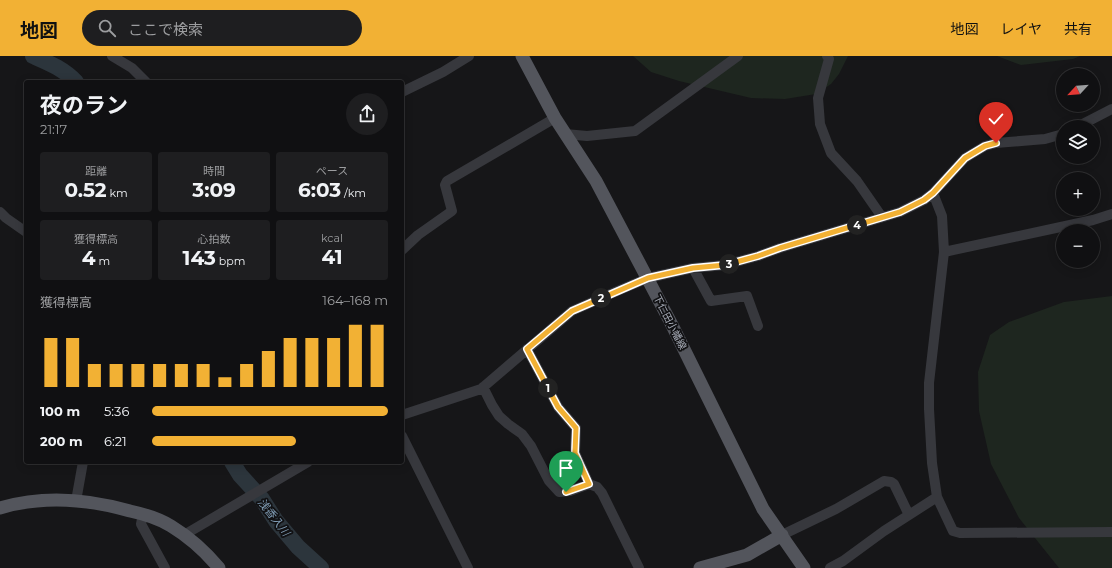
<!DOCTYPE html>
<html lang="ja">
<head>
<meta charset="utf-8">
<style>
  :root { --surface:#101012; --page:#1e1e20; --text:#f1f3f6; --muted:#9c9d9f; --line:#303032; --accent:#f2b134 }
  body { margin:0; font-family:Montserrat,"Noto Sans JP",sans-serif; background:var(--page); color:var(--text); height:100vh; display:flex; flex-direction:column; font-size:15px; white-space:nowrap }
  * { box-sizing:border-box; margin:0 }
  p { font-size:13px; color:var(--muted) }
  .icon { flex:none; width:22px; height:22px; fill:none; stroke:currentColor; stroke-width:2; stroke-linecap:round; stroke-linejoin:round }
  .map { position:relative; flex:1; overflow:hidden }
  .drawer { position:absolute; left:24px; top:24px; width:380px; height:384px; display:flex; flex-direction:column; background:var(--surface); border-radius:4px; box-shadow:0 2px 10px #0003,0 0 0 1px var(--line) }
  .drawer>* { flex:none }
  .needle { width:26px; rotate:244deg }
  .fabs { position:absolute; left:1056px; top:12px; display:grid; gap:8px }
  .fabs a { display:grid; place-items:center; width:44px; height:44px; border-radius:50%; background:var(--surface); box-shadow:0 2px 10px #0003,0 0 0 1px var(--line); font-size:20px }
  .pin { position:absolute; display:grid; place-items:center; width:34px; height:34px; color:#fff; margin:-41px -17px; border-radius:50% 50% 50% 0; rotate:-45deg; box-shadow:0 0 4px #0007 }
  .pin .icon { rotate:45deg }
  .km { position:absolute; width:20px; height:20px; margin:-10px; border-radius:50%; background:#222; color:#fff; font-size:11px; line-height:20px; text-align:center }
  .round { display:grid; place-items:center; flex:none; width:42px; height:42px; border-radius:21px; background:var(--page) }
  .overview { display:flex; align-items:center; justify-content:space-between; height:68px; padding:0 16px }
  h1 { font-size:22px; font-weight:700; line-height:30px }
  .stats { display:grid; grid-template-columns:repeat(3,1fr); gap:6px; height:68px; padding:4px 16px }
  .stats div { display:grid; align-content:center; border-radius:4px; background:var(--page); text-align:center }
  .stats b { font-size:20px; font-weight:700 }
  .stats small { font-size:11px; font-weight:400 }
  .stats p { font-size:11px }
  .chart { height:112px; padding:8px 16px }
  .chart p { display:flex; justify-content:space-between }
  .chart svg { width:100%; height:72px; margin-top:4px; stroke:var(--accent); stroke-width:6 }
  ul { padding:0 16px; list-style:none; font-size:13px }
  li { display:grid; grid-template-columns:64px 48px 1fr; align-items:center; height:30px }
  li i { height:10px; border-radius:5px; background:var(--accent) }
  header { display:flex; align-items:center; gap:24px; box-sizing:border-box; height:56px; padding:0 20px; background:var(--accent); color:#111 }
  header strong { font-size:19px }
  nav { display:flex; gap:22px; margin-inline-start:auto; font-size:14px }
  .search { width:280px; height:36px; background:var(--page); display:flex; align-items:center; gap:10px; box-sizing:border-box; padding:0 14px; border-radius:22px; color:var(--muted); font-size:15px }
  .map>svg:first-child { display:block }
</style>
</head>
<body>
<header>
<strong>地図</strong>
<div class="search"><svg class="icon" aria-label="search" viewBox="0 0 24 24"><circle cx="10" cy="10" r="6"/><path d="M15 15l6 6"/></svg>ここで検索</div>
<nav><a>地図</a><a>レイヤ</a><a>共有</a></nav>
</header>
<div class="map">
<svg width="1112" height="512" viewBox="0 0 1112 512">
  <rect width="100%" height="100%" fill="#161618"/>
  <path fill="#1e261f" d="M633,0H848L839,18L831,28L816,38L785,43L751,42L679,25L651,16Z
    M997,0H1080L1073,3L1021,9Z
    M1112,240V512H1059L1019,462L991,408L979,355L978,316L990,279L1009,266L1064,246Z"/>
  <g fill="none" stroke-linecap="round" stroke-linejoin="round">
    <path stroke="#2c353c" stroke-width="16" d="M33,0C49,7 64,13 76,26
      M232,406L240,419L262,443L276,465L298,491L321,512"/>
    <path stroke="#37383d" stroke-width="10" d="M112,0L132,12L146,26
      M827,0L829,3L818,42L820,68L831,97L857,125L882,161
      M402,36L443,16L469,0
      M1077,71L1112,53
      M565,78L587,80L635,75L738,0
      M933,137L942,160L944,196L929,327V353L932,407L937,441L953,475L960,477L1112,476
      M0,156L6,162L26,176
      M402,194L418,179L452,155L445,129L447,125L555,62
      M944,196L1093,164L1112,158
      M693,212L711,245L747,240L758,270
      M527,293L558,351L576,372L575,397L589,428
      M483,331L492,349L499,360L508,368L522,378L531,390L549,425L559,436L570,435L589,428L597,431L602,437L639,512
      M402,359L481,333L572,255L615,236L648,222L693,212L725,209L758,200L780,192L900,156L924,144L933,137L965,102L985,90L996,87L1045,83L1063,78
      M402,380L468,512
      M76,445L83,406
      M143,458L141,468L165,512
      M184,479L308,406
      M782,479L836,453L884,425L891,426L894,428L909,459
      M830,512L843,505L884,475L937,441"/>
    <path stroke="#53555c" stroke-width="13" d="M522,0L555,62L596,125L672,269L763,453L804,512
      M0,452C43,439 88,443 130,455C144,458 158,462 171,470C189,481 205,495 219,512
      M700,512L747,499L782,479"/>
  </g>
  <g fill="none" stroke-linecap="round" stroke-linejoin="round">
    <g stroke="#fff" stroke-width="8">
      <path id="route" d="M566,436L589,428L575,397L576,372L558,351L527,293L572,255L648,222L693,212L725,209L758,200L780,192L900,156L924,144L933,137L965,102L985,90L996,87"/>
    </g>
    <use href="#route" stroke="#f2b134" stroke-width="5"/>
  </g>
  <g text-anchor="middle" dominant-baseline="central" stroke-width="3.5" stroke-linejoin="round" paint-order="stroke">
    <g font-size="10" fill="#a8adb8" stroke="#111113">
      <text transform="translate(670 266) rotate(63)">下仁田小幡線</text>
    </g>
    <g font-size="11" font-style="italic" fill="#7f9bb3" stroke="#111113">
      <text transform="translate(274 461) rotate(52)">浅香入川</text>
    </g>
  </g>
</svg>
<div class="fabs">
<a><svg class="needle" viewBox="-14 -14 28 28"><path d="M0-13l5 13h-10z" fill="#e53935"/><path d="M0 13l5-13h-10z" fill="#9c9d9f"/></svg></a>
<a><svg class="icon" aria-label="layers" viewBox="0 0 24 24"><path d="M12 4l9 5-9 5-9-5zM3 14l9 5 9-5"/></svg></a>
<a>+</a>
<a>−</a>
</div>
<div class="pin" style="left:566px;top:436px;background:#1e9e55"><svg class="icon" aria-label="arrive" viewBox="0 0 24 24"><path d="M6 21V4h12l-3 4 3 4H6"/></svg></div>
<div class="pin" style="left:996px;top:87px;background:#d93025"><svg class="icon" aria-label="check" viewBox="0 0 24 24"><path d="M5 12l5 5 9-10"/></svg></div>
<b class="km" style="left:548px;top:332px">1</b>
<b class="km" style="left:601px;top:242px">2</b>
<b class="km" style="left:729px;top:208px">3</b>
<b class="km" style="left:857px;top:169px">4</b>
<section class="drawer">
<div class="overview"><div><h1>夜のラン</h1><p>21:17</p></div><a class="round"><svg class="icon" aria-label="share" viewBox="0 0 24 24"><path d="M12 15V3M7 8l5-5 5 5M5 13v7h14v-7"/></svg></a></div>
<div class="stats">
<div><p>距離</p><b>0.52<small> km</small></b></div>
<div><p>時間</p><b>3:09</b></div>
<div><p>ペース</p><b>6:03<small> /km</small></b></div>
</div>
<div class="stats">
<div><p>獲得標高</p><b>4<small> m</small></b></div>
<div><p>心拍数</p><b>143<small> bpm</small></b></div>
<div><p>kcal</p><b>41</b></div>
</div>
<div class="chart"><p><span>獲得標高</span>164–168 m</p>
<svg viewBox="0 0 160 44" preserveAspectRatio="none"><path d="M5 44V14M15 44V14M25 44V30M35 44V30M45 44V30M55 44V30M65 44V30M75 44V30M85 44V38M95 44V30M105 44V22M115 44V14M125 44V14M135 44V14M145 44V6M155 44V6"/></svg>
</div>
<ul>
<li><b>100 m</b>5:36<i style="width:100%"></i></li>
<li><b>200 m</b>6:21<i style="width:61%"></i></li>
</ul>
</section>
</div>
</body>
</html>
